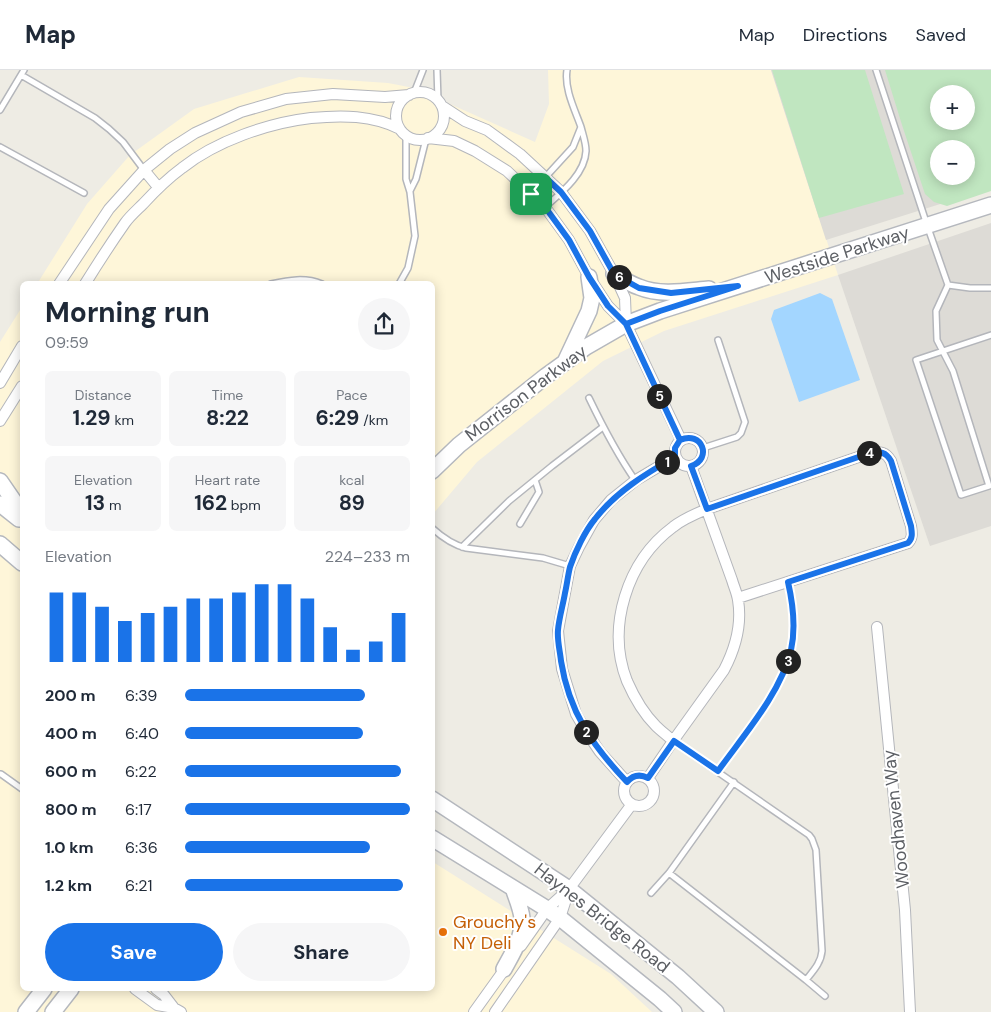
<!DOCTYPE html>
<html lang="en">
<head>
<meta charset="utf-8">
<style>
  :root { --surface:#fff; --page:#f6f6f7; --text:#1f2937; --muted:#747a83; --line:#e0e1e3; --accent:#1a73e8 }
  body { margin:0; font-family:"DM Sans",sans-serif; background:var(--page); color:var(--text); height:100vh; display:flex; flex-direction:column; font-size:19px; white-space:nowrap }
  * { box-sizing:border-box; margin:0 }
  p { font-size:16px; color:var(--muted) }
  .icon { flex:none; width:28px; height:28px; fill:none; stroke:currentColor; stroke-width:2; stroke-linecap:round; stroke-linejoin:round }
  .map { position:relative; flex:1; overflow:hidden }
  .details { position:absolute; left:20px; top:211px; width:415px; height:710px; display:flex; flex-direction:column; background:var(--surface); border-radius:8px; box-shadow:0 2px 12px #0003 }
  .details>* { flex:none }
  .tools { position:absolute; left:930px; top:15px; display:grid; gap:10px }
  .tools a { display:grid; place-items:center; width:45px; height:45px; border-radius:50%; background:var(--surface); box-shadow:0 2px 12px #0003; font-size:25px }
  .pin { position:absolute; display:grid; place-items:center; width:42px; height:42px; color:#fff; margin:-21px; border-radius:10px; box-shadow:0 2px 8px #0006 }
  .km { position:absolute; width:25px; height:25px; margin:-12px; border-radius:50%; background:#222; color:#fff; font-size:14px; line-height:25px; text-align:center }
  .round { display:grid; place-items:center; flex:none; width:52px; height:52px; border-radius:26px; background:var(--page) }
  .headline { display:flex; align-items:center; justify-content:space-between; height:85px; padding:0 25px }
  h1 { font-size:28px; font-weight:700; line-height:38px }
  .stats { display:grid; grid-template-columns:repeat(3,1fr); gap:8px; height:85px; padding:5px 25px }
  .stats div { display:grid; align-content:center; border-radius:8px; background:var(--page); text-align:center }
  .stats b { font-size:21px; font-weight:700 }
  .stats small { font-size:14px; font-weight:400 }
  .stats p { font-size:14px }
  .chart { height:140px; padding:10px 25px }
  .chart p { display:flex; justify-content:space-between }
  .chart svg { width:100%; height:90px; margin-top:5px; stroke:var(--accent); stroke-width:6 }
  .cta { display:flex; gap:10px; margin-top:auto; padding:10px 25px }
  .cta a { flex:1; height:58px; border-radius:30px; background:var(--accent); color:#fff; font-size:20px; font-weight:700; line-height:58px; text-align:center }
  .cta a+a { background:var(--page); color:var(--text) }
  ul { padding:0 25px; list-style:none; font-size:16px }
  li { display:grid; grid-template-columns:80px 60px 1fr; align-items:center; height:38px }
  li i { height:12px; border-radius:6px; background:var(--accent) }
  header { display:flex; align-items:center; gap:30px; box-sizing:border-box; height:70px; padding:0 25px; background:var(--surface); border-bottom:1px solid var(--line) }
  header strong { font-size:24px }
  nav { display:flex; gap:28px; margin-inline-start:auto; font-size:18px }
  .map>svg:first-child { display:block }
</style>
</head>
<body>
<header>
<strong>Map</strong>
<nav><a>Map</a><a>Directions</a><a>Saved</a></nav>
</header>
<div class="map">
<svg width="991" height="942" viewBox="0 0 991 942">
  <rect width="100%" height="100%" fill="#eeece4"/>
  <path fill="#fef6d9" d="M548,0H771L838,205L664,261L603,291L477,392L433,444L432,214H37L87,134L130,85L194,39L299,7L388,13L414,18L535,72L549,34Z
    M22,237V919H432L433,792L611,904L652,942H0V272Z"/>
  <path fill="#dddbd6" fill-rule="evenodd" d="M771,0H991V118L826,170ZM939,24H966V51H939ZM939,79H966V106H939Z
    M991,153V456L930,476L838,205Z"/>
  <path fill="#c0e6c0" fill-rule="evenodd" d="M772,0H865L904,124L819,148Z
    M885,0H991V121L947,136L934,132L925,124L902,55ZM939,24H966V51H939ZM939,79H966V106H939Z"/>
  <path fill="#a3d6ff" d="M820,223L832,229L860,310L799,332L771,249L774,240Z"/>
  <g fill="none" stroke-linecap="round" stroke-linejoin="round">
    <g stroke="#b4b6bb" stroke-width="8">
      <path id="lane" d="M437,0L438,30
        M567,0C564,19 575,40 581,57
        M876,0L927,155L948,215L936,241L937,270L953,301L989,416L961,425L916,290L991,265
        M21,5L95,48L109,59L123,72L144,100
        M414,23L423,0
        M0,40L24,0
        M0,77L84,123
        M410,121L416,109L426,69
        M531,123L573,77L581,57C583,65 586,73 586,81C585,104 561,123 545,137
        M271,214C289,210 305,207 322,214
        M399,214L408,198L415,166L410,122L406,109V65
        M948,215L970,218H991
        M589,328C603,357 617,384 635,410
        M703,378L737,367L741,363L745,352L718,270
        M520,454L539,422L535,410
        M432,458C443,468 453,475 466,478L543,488L570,496
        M462,477L509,431L552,396L603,357
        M673,671L809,765L812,769L816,780L822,881C821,893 813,901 806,910
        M718,701C743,666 781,623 791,580C796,558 793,534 788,512
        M0,704H1L22,719
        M669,803L806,910L825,926
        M651,823L669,803L734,712"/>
    </g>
    <g stroke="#b4b6bb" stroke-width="12">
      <path id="street" d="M396 46a24 24 0 1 1 48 0a24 24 0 1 1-48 0Z
        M442,36L465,51L487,60L520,84L561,122L590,161L614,204L625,228L626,254
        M428,68L454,71L475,81L507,101L545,137L569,170L589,207L608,236L626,254L681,370
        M144,100L158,117
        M59,214L109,139L144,100L170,79L195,63L241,42L286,29L333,24L385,27L409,25
        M85,214C98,193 111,173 125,153C130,146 137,140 143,134C155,121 167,109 182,98C216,71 268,53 311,48C342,45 372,45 400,59
        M0,313L22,276
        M0,351L22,316
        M675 382a14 14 0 1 1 28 0a14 14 0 1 1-28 0Z
        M877,557L905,840L910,942
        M673,671C668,666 661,661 656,656C644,644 634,627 627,611C606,557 627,491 673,457C683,449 695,444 707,439L870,383C880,381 886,382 891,391L911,456C912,463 913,468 908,473L738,528
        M624 721a15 15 0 1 1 30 0a15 15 0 1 1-30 0Z
        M648,708L673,671L724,600C735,579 742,554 738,530C737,523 734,517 732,510L691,396
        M627,712L600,682L587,663L576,644L562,599L558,561L570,496L579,477L594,450L611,430L636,410L675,387
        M521,876L547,839L569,819L632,734
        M135,919L157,935L174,938L181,942
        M156,919L164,925L174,938
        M474,942L507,896
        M495,942L560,848L569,820"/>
    </g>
    <g stroke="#b5b8be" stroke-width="18">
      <path id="secondary" d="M614,204C622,209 630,214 639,217C661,226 686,221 709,219
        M566,290L589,241L592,228L589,207
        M432,401L459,375L546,306L586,277L626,254L660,241L991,135
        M0,411L22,443
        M0,434L19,449
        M0,474L22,493
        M432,729L569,819L678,907L716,942
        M432,768L547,839L560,848L660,929L674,942
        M504,899C512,884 524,866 522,848C521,838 516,827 513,818
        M26,942L44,919
        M53,942L71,919"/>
    </g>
    <use href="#lane" stroke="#fff" stroke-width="5"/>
    <use href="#street" stroke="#fff" stroke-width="10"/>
    <use href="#secondary" stroke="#fff" stroke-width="15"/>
  </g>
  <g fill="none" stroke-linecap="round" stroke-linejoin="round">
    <g stroke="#fff" stroke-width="10">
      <path id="route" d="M531,124L545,137L569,170L589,207L608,236L626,254L680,370L675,378V387C645,404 616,422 595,449C585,461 575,482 570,497C568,505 567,514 565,523C563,535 559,548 558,560C557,570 560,581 561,591C569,642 592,675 627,712C633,705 640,704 648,708L674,671L718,701C743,666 781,623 791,580C796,558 793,534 788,512L908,473C913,468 912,463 911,456L891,391C886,382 880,381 870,383L707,439L691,396C713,389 702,360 680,370L626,254L660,241L738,216L671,223L639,218L614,204L590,161L561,122L546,108L531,124"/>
    </g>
    <use href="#route" stroke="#1a73e8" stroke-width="6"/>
  </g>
  <circle fill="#e8710a" stroke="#fff" stroke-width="2" cx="443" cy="862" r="5"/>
  <g text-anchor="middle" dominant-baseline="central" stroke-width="4" stroke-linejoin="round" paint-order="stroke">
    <g font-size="18" fill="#5c5f64" stroke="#fff">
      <text transform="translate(837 185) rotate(-18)">Westside Parkway</text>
      <text transform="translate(526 323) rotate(-37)">Morrison Parkway</text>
      <text transform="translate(896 749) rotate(-96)">Woodhaven Way</text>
      <text transform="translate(602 848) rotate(38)">Haynes Bridge Road</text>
    </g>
    <g font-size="18" fill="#c56008" stroke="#fff" text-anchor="start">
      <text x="453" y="852">Grouchy's<tspan x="453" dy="21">NY Deli</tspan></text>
    </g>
  </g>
</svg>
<div class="tools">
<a>+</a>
<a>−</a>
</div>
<div class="pin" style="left:531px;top:124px;background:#1e9e55"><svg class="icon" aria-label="arrive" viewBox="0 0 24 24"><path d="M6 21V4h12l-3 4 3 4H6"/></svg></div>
<b class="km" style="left:667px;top:392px">1</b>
<b class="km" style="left:586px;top:662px">2</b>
<b class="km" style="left:788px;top:591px">3</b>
<b class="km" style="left:869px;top:383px">4</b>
<b class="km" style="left:659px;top:326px">5</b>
<b class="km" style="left:619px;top:207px">6</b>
<section class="details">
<div class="headline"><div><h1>Morning run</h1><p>09:59</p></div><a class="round"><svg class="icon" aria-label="share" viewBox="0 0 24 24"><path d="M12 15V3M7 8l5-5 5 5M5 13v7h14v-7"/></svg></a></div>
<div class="stats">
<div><p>Distance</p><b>1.29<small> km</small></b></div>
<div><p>Time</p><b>8:22</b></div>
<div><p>Pace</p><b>6:29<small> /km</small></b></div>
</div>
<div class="stats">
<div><p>Elevation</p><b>13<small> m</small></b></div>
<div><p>Heart rate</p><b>162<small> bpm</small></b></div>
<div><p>kcal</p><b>89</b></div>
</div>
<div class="chart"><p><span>Elevation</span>224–233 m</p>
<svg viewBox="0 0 160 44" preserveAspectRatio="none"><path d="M5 44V10M15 44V10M25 44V17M35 44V24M45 44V20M55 44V17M65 44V13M75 44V13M85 44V10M95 44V6M105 44V6M115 44V13M125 44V27M135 44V38M145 44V34M155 44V20"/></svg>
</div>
<ul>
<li><b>200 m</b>6:39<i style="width:80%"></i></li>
<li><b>400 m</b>6:40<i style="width:79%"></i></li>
<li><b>600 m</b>6:22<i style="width:96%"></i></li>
<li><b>800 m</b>6:17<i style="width:100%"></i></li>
<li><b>1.0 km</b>6:36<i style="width:82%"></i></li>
<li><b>1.2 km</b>6:21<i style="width:97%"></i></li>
</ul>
<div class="cta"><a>Save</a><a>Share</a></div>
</section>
</div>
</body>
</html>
